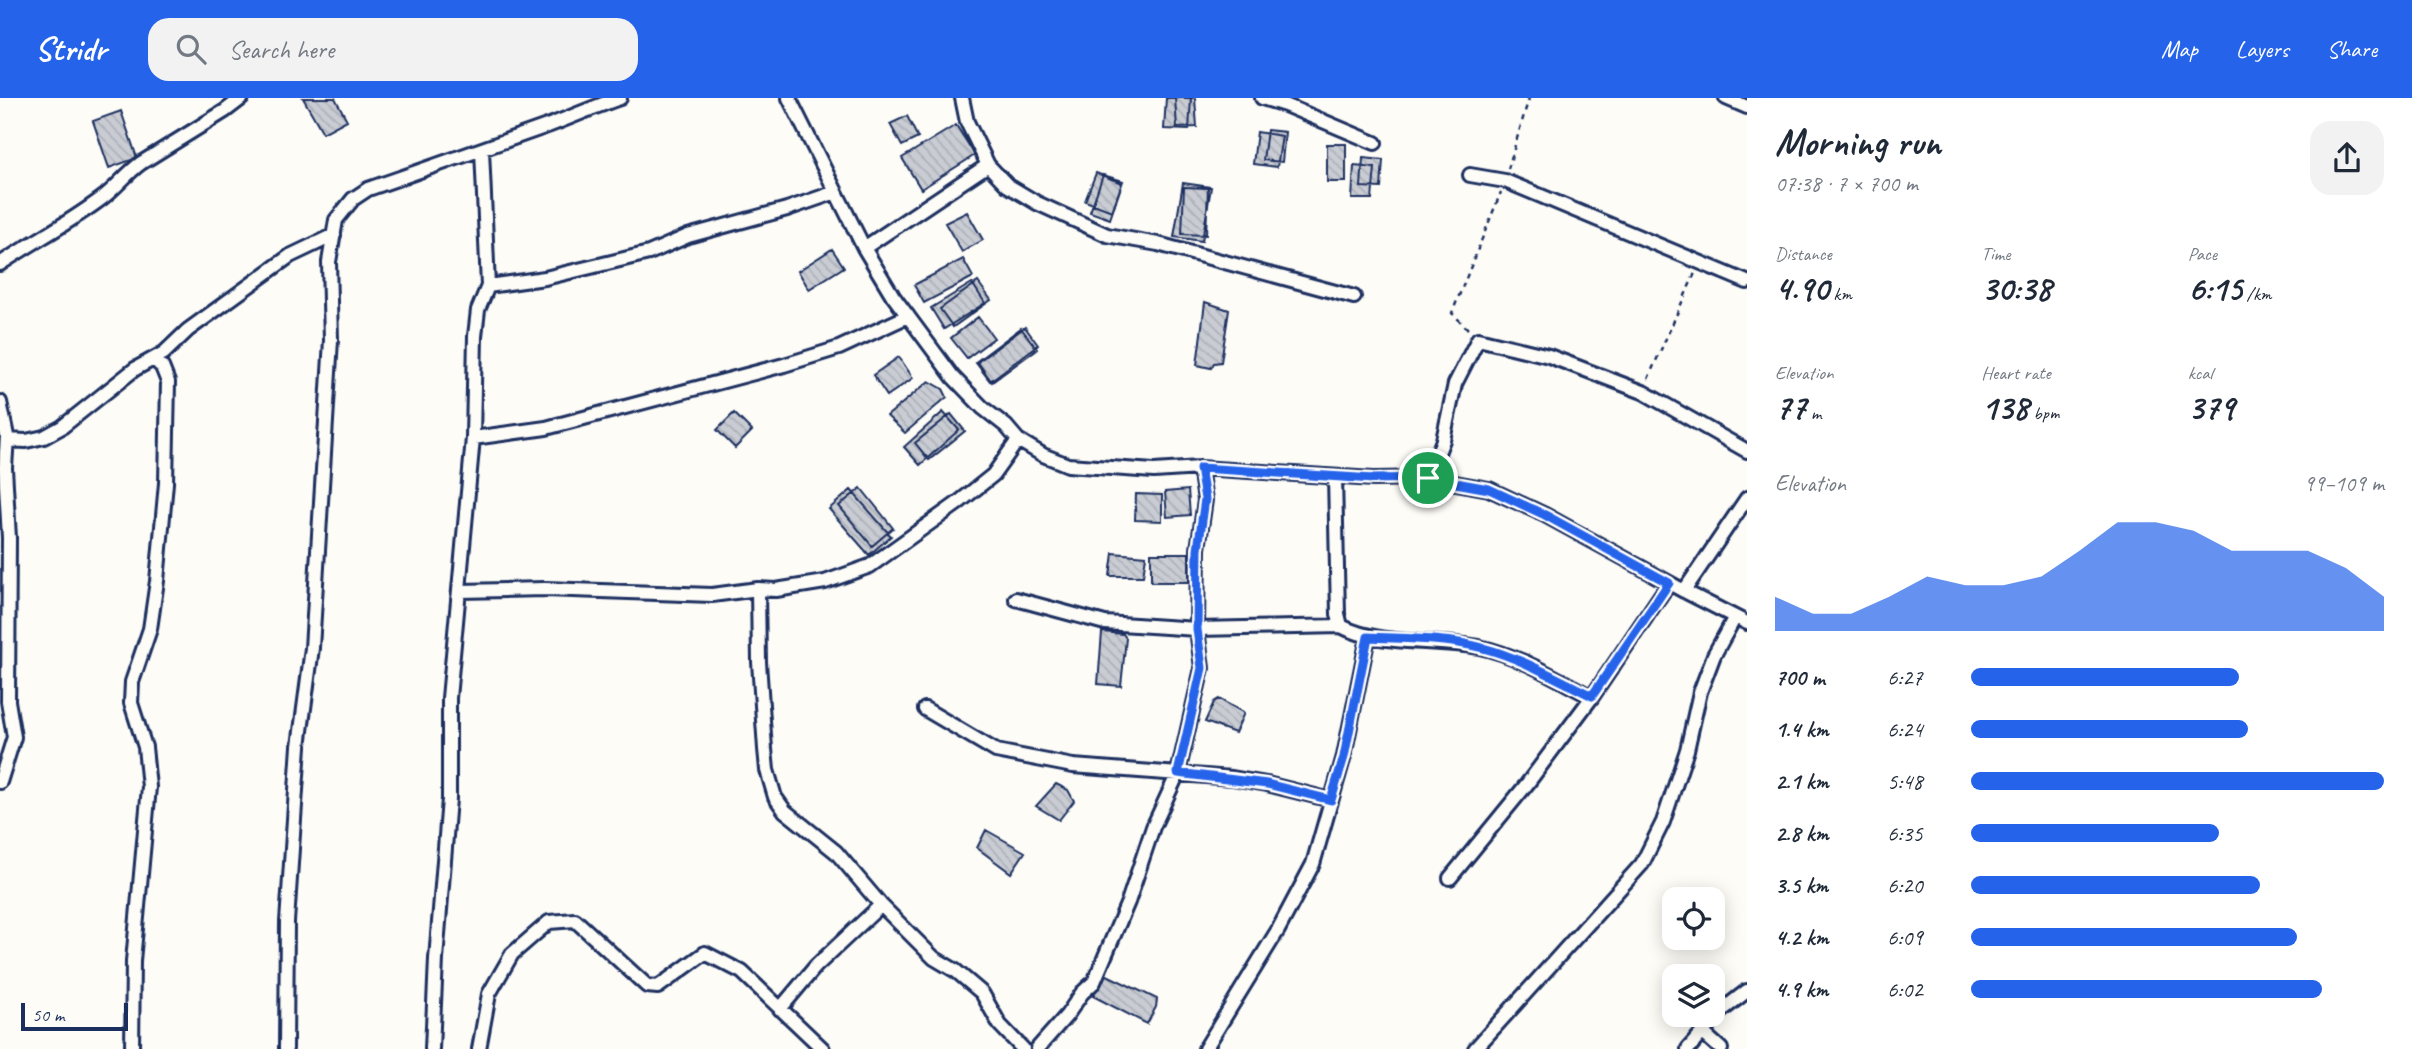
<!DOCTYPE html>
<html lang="en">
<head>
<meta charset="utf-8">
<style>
  :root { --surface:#fff; --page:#f2f2f3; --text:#1f2937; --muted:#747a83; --accent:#2563eb }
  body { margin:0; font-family:Caveat,sans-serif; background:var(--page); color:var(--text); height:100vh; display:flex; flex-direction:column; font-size:26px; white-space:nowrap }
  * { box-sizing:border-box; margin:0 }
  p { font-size:23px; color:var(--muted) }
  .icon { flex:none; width:38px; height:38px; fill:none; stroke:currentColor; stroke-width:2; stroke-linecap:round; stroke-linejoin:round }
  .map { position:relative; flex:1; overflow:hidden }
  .sheet { display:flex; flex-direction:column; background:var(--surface); width:665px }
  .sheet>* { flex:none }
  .tools { position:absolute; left:1662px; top:789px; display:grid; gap:14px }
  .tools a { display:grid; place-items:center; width:63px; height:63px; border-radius:14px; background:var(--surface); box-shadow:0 4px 18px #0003; font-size:35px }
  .scale { position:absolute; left:21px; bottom:18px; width:107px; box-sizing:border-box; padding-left:7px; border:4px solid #1b2f5e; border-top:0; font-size:19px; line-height:24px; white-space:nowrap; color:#1b2f5e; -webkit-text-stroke:5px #fdfcf7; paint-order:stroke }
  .pin { position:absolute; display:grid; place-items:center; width:60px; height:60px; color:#fff; margin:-30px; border:4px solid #fff; border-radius:50%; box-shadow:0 2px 7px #0007 }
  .round { display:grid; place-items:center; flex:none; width:74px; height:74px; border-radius:21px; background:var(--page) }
  .head { display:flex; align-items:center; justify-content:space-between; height:119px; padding:0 28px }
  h1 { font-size:38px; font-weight:700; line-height:52px }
  .figures { display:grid; grid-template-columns:repeat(3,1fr); gap:10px; height:119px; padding:7px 28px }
  .figures div { display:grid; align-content:center }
  .figures b { font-size:35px; font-weight:700 }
  .figures small { font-size:19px; font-weight:400 }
  .figures p { font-size:19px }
  .chart { height:196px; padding:14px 28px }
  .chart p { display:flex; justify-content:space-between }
  .chart svg { width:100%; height:126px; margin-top:7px; fill:var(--accent); opacity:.7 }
  ul { padding:0 28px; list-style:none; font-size:23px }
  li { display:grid; grid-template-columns:112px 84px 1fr; align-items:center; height:52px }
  li i { height:18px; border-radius:9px; background:var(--accent) }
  header { display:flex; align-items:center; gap:42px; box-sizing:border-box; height:98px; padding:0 35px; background:var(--accent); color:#fff }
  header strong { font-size:33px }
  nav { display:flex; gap:38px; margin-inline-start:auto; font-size:24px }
  .search { width:490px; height:63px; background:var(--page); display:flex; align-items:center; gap:18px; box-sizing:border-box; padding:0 24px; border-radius:21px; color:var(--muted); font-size:26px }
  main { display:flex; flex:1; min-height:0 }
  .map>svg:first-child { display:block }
</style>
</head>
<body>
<header>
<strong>Stridr</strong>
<div class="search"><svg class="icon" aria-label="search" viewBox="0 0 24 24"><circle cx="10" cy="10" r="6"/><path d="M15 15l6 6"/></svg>Search here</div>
<nav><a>Map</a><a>Layers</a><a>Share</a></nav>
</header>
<main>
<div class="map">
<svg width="1747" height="951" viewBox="0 0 1747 951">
  <defs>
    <pattern id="building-back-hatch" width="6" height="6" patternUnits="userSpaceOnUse" patternTransform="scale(1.75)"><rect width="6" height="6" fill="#c9ccd3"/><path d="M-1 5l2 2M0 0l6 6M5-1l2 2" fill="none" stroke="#acb0b8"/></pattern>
  </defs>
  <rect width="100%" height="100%" fill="#fdfcf7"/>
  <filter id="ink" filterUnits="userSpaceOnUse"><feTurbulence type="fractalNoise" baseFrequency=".0143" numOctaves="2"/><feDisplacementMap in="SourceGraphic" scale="14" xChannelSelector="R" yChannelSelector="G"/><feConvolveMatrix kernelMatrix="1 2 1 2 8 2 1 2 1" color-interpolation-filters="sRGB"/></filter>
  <g filter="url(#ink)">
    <path fill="url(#building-back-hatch)" stroke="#1b2f5e" stroke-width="2" d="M303,0H335L347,22L323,35Z
      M1166,0H1191L1189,32L1164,31Z
      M1175,0H1195L1197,29L1177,30Z
      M121,13L137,60L109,70L93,23Z
      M907,18L918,40L902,48L890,26Z
      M956,27L975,57L921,91L902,60Z
      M1267,32L1285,34L1282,64L1263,62Z
      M1257,34L1282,38L1277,69L1253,66Z
      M1327,46H1346V84H1327Z
      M1363,60L1383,62L1381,90L1361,89Z
      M1354,68L1375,70L1372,101H1352Z
      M1096,75L1122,85L1112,113L1085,103Z
      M1103,77L1123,83L1110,121L1090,114Z
      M1183,85L1211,89L1202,143L1174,139Z
      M1184,89L1208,90L1206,137L1182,136Z
      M967,114L983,142L962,154L945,125Z
      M832,151L844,169L809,191L798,173Z
      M963,161L973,179L924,205L914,187Z
      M978,184L991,202L953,229L940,211Z
      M972,185L985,205L944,231L931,210Z
      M1205,204L1229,212L1221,264L1214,265L1211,270L1197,267Z
      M978,219L994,240L967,260L951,240Z
      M1025,229L1038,247L990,283L976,265Z
      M1021,230L1037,251L992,284L977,263Z
      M899,259L913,280L887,298L873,277Z
      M929,283L943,291L947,299L905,335L887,318Z
      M943,314L959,332L920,367L904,349Z
      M734,315L752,333L735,350L717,332Z
      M951,316L965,333L929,362L915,345Z
      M861,390L893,430L872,448L839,408Z
      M851,392L891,438L869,457L829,411Z
      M1188,392L1190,417L1167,419L1165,394Z
      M1136,396L1162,397V423L1135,422Z
      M1113,455L1146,458L1143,478H1110Z
      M1151,455H1189V484H1151Z
      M1102,534L1123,536L1126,540L1121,588L1098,586Z
      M1219,601L1244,615L1235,635L1205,624L1214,604Z
      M1056,686L1068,692L1074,703L1059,722L1036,708Z
      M986,732L1025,754L1011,775L977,750Z
      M1105,876L1157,901L1156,909L1147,926L1093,898Z"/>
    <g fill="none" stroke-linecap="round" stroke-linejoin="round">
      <g stroke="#1b2f5e" stroke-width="18">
        <path id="street" d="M789,0L864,150L893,198L953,279L983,310L1006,328L1018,342L1043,357L1068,367L1154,373L1200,370L1374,381L1428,380L1489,391L1545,417L1684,493L1747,525
          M962,0L967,24L988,67L1007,87L1037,105L1107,137L1158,146L1354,199
          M1262,0L1285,7L1375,45
          M1726,0L1747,9
          M1470,77L1505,83L1747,184
          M864,150L988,67
          M0,166C33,144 69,125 101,101C116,90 126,76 141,65L225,13L242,0
          M488,188L545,180L649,155L688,138L787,111L836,94
          M0,304L7,338L5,370L9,440L8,603L14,639L0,684
          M473,340L546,330L784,267L839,250L908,218
          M7,342L26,343L44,339L62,329L135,271L164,255L188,232L290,158L334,137
          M1335,379L1338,516L1341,528C1378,548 1436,541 1479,549C1518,557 1557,581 1592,599
          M1428,380L1443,342L1455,286L1478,241L1549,258L1643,294L1747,353
          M758,491L759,564L765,651L767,672L775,699L785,713L836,754L881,807L934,860L956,873L982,895L1000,927L1023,951
          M460,493L545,491L712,497L758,491L776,492L825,484L870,468L958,405L993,377L1018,342
          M1684,493L1747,400
          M1016,501L1105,525L1197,531L1341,528
          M925,611L996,653L1073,668L1232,680L1267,686L1331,702
          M1450,780L1527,686L1592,599L1669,485
          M780,911L816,868L881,807
          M1702,934L1721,951
          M132,951L133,863L149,689L145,649L131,605L132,584L150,531L157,483L166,385L168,284L162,269L155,262
          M286,951L287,824L299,648L312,550L331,242L329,164L336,122L353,101L368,91C429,70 490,48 550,27C574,18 596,8 620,0
          M432,951L436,861L449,701V600L473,340L475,238L478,212L488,188L482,52
          M479,951L489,896L512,856L549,824L575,822L647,888L658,889L705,855L742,874L823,951
          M1037,951L1067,917L1082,895L1094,884L1128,804L1153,729L1178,675L1202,570L1197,531L1198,451L1205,402L1200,370
          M1205,951L1278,832L1313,766L1344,658L1368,539
          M1475,951L1642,766L1663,724L1687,652L1700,594L1714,557L1735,519
          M1688,951L1721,913L1747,893"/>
      </g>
      <path stroke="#1b2f5e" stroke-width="2.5" stroke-dasharray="5 5" stroke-linecap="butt" d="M1508,71L1529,0
        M1468,231L1452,215L1501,94
        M1648,281L1695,175"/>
      <use href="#street" stroke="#fdfcf7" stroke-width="12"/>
    </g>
  </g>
  <g fill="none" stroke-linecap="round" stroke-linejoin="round" filter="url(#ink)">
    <g stroke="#fff" stroke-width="14">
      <path id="route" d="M1200,370L1374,381L1428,380L1489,391L1545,417L1669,485L1592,598C1557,581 1521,560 1483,550C1446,540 1406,541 1368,539L1344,659L1331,702L1267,686L1178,675L1202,570L1197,531L1198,451L1205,401Z"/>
    </g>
    <use href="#route" stroke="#2563eb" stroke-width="9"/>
  </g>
</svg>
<div class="tools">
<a><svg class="icon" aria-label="locate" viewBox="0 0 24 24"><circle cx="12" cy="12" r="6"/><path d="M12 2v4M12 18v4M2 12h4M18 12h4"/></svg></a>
<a><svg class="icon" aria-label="layers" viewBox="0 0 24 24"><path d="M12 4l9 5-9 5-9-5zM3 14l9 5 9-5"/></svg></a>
</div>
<div class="scale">50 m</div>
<div class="pin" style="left:1428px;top:380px;background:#1e9e55"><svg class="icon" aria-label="arrive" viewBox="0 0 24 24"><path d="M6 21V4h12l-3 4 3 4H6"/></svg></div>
</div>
<section class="sheet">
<div class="head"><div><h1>Morning run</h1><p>07:38 · 7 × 700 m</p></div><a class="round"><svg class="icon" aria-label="share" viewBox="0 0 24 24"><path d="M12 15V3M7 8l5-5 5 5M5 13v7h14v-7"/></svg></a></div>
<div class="figures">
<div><p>Distance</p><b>4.90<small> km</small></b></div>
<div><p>Time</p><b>30:38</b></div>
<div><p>Pace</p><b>6:15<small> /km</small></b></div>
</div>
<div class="figures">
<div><p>Elevation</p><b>77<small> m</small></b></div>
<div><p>Heart rate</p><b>138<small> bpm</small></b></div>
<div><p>kcal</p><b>379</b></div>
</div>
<div class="chart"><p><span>Elevation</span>99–109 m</p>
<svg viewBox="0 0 160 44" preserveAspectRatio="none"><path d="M0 44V32L10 38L20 38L30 32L40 25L50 28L60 28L70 25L80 16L90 6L100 6L110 9L120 16L130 16L140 16L150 22L160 32V44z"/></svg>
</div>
<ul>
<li><b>700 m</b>6:27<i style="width:65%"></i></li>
<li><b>1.4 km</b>6:24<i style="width:67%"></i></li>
<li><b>2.1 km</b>5:48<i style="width:100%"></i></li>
<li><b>2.8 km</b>6:35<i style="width:60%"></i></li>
<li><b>3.5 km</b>6:20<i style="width:70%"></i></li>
<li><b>4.2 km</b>6:09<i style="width:79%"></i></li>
<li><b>4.9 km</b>6:02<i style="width:85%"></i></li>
</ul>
</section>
</main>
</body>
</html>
